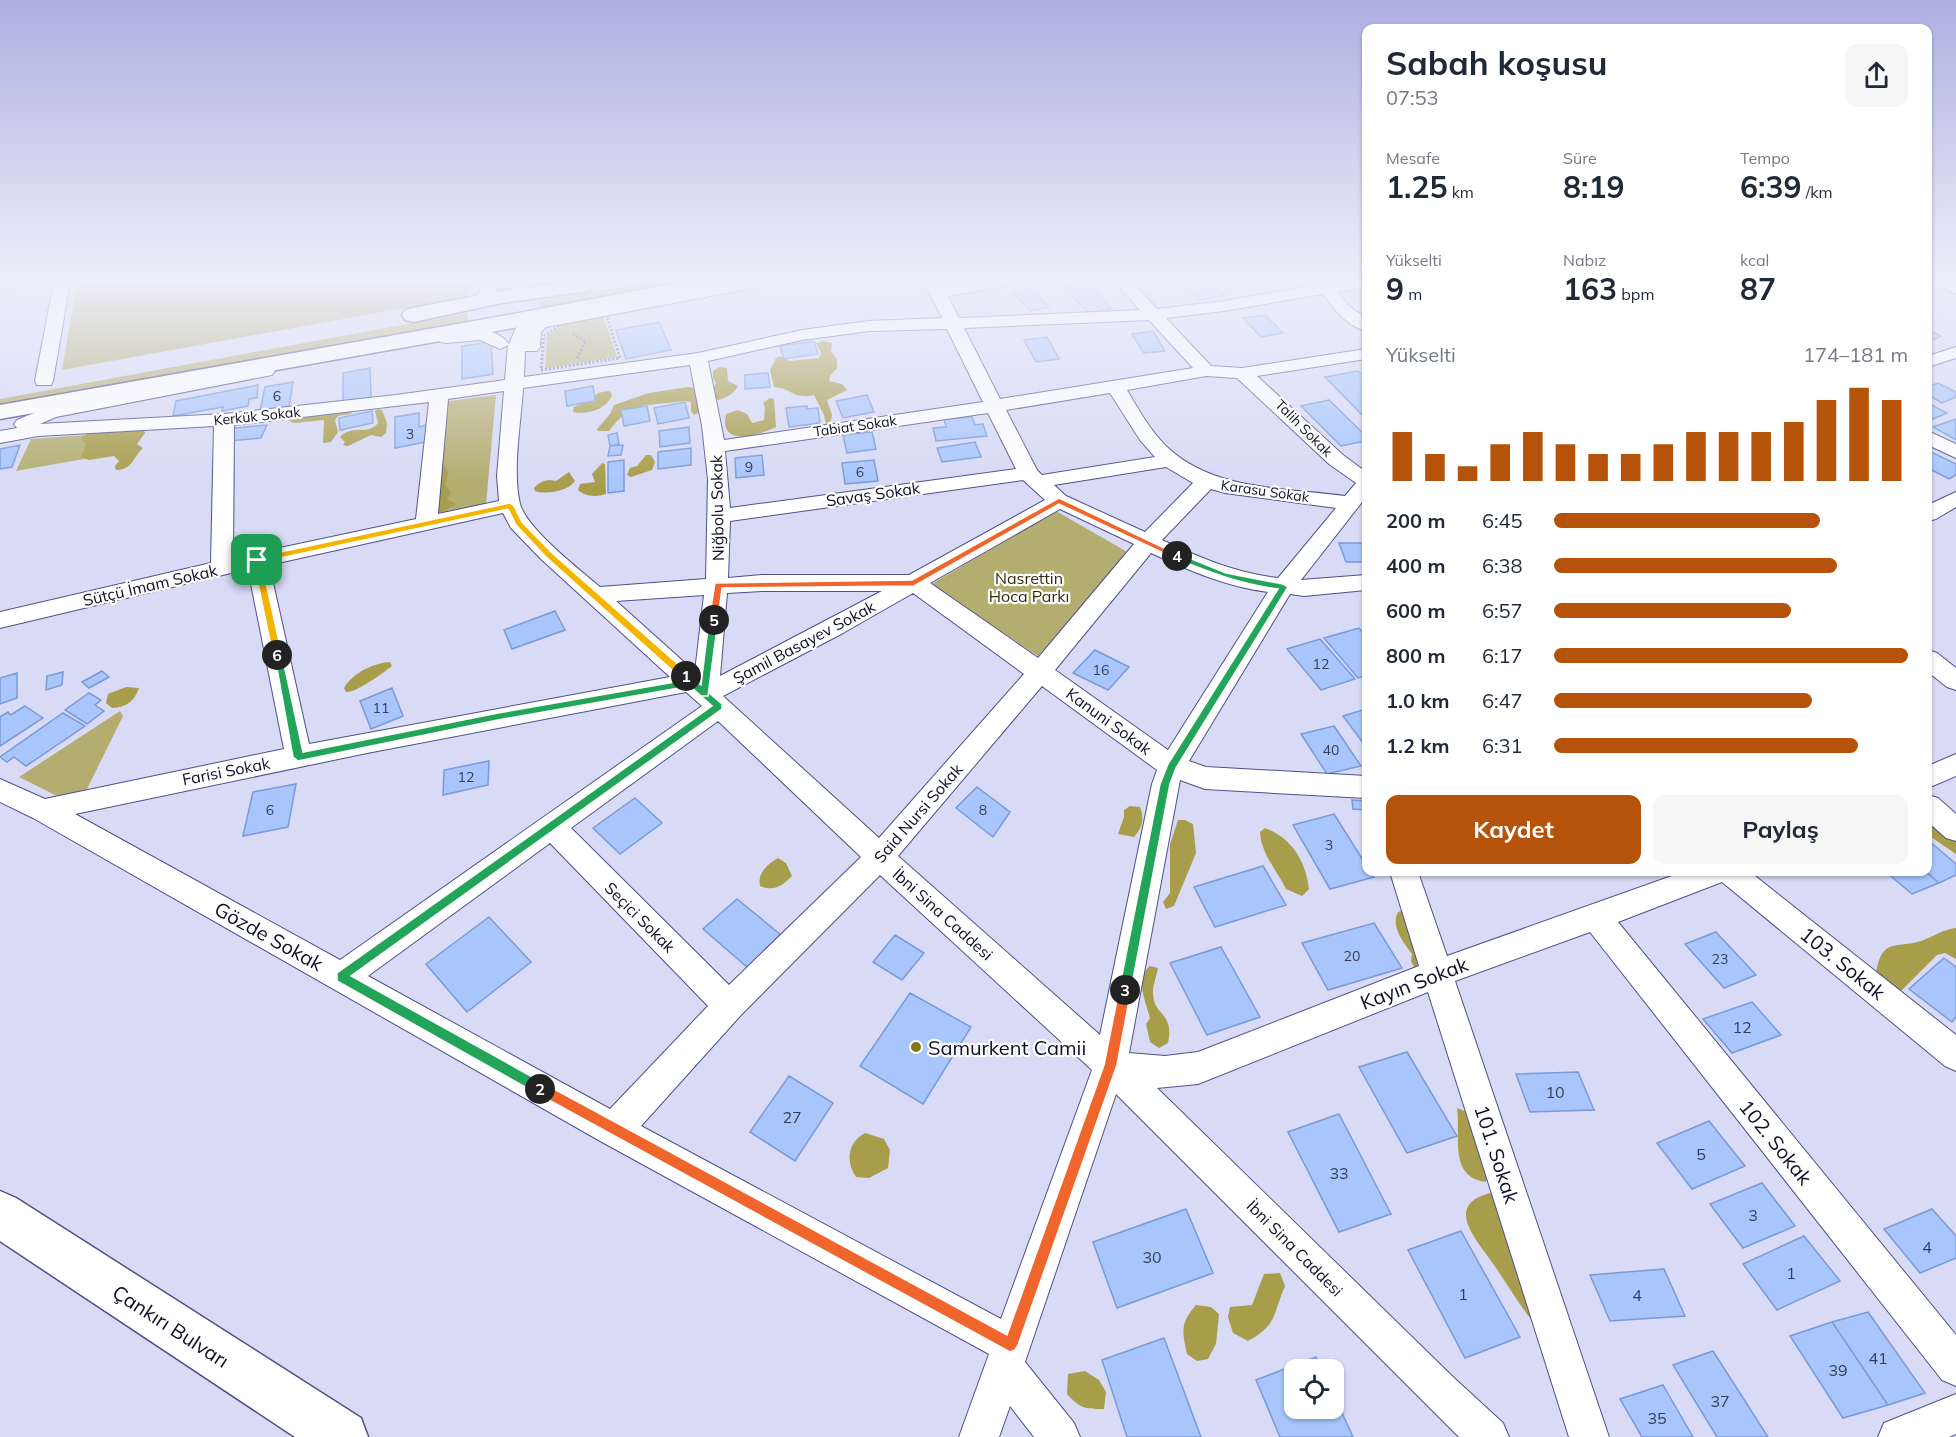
<!DOCTYPE html>
<html lang="tr">
<head>
<meta charset="utf-8">
<style>
  :root { --surface:#fff; --page:#f6f6f7; --text:#1f2937; --muted:#747a83; --accent:#b45309 }
  body { margin:0; font-family:Mulish,sans-serif; background:var(--page); color:var(--text); height:100vh; display:flex; flex-direction:column; font-size:22px; white-space:nowrap }
  * { box-sizing:border-box; margin:0 }
  p { font-size:20px; color:var(--muted) }
  .icon { flex:none; width:33px; height:33px; fill:none; stroke:currentColor; stroke-width:2; stroke-linecap:round; stroke-linejoin:round }
  .map { position:relative; flex:1; overflow:hidden }
  .details { position:absolute; left:1362px; top:24px; width:570px; height:852px; display:flex; flex-direction:column; background:var(--surface); border-radius:12px; box-shadow:0 2px 4px #0004 }
  .details>* { flex:none }
  .buttons { position:absolute; left:1284px; top:1359px; display:grid; gap:12px }
  .buttons a { display:grid; place-items:center; width:60px; height:60px; border-radius:12px; background:var(--surface); box-shadow:0 2px 4px #0004; font-size:30px }
  .pin { position:absolute; display:grid; place-items:center; width:51px; height:51px; color:#fff; margin:-26px; border-radius:12px; box-shadow:0 3px 9px #0006 }
  .km { position:absolute; width:30px; height:30px; margin:-15px; border-radius:50%; background:#222; color:#fff; font-size:16px; line-height:30px; text-align:center }
  .round { display:grid; place-items:center; flex:none; width:63px; height:63px; border-radius:12px; background:var(--page) }
  .headline { display:flex; align-items:center; justify-content:space-between; height:102px; padding:0 24px }
  h1 { font-size:33px; font-weight:700; line-height:45px }
  .stats { display:grid; grid-template-columns:repeat(3,1fr); gap:9px; height:102px; padding:6px 24px }
  .stats div { display:grid; align-content:center }
  .stats b { font-size:30px; font-weight:700 }
  .stats small { font-size:16px; font-weight:400 }
  .stats p { font-size:16px }
  .chart { height:168px; padding:12px 24px }
  .chart p { display:flex; justify-content:space-between }
  .chart svg { width:100%; height:108px; margin-top:6px; stroke:var(--accent); stroke-width:6 }
  .primary-button { display:flex; gap:12px; margin-top:auto; padding:12px 24px }
  .primary-button a { flex:1; height:69px; border-radius:12px; background:var(--accent); color:#fff; font-size:24px; font-weight:700; line-height:69px; text-align:center }
  .primary-button a+a { background:var(--page); color:var(--text) }
  ul { padding:0 24px; list-style:none; font-size:20px }
  li { display:grid; grid-template-columns:96px 72px 1fr; align-items:center; height:45px }
  li i { height:15px; border-radius:8px; background:var(--accent) }
  .map>svg:first-child { display:block }
</style>
</head>
<body>
<div class="map">
<svg width="1956" height="1437" viewBox="0 0 1956 1437">
  <rect width="100%" height="100%" fill="#d8daf6"/>
  <path fill="#b4ad70" d="M77,282H473L465,297L62,370Z
    M645,282H682L542,308L539,301Z
    M467,313L468,321L0,406V399Z
    M603,316L617,357L545,368L547,336L565,323Z
    M496,395L486,504L431,514L441,402Z
    M101,434L95,457L16,471L31,439Z
    M1056,511L1129,553L1038,656L930,585Z
    M120,711L123,716L86,791L57,796L19,777Z"/>
  <path fill="#a89d4b" d="M823,341L832,343L831,351L837,360V368L830,376L829,381L842,384L847,390L827,400L832,415L830,426L803,431L806,428L826,424L824,415L814,395C794,400 791,388 774,387L770,370L776,358L780,356L790,361L819,358L821,353L816,343Z
    M719,367L727,368L728,381L738,386C734,394 726,398 718,400L712,397L711,392L716,383L713,378V371Z
    M688,387L695,388L700,412L694,415L691,411V402C683,400 676,402 667,403C637,406 629,405 609,431H598L597,429L610,414L614,405L649,393Z
    M608,391L611,392L612,396C605,410 587,415 573,412L574,407L589,401L598,393Z
    M770,398L774,399L776,427C759,435 718,448 726,414L738,410L747,414L752,423L764,420L765,407L763,403Z
    M378,409L382,410L387,423L386,433L381,437L371,435L348,446L343,445L345,442L340,437C351,424 368,436 378,423L375,411Z
    M355,410L350,414L338,416L335,420L338,432L331,442L323,443L324,420L294,423L289,421V418Z
    M143,427L145,433L137,444L143,448C132,458 134,469 116,470L115,466L119,461L114,456L89,460L81,457L86,443L82,441V437L91,432L129,431Z
    M646,455H651L655,462L652,470L631,477L627,475L630,468L637,466Z
    M602,463L605,464L606,494C597,497 586,497 578,490L580,484L595,482L592,474Z
    M443,465L449,471L445,484L451,493L447,499L456,504L443,512H437L434,475Z
    M569,472L575,481C568,491 547,495 535,491L534,488C540,481 547,479 556,481Z
    M390,662L392,666C383,673 356,693 346,692L344,688C353,673 373,663 390,662Z
    M126,687L139,688C134,702 126,707 112,708L106,703L108,694Z
    M1130,806L1140,807C1145,819 1142,828 1134,837L1118,834L1124,817V810Z
    M1928,819L1956,841V854L1928,835Z
    M1178,820H1185L1193,824L1196,853L1174,906L1166,909L1163,902L1170,893V844Z
    M1265,828C1292,838 1306,862 1309,889L1302,896L1286,889C1277,870 1261,854 1260,832Z
    M778,858L786,863L792,876C781,887 775,891 760,886C757,873 768,864 778,858Z
    M1405,910L1425,961L1416,971L1411,961L1412,954C1404,943 1390,926 1398,912Z
    M1956,928V959L1945,953L1937,955L1901,991L1890,990L1876,972C1883,937 1895,949 1921,941C1933,937 1943,929 1956,928Z
    M1150,966L1158,968C1157,975 1153,984 1153,991C1152,1017 1175,1011 1168,1043L1159,1048L1150,1042L1146,1024L1150,1018C1146,1002 1134,978 1150,966Z
    M1457,1108L1467,1112L1492,1175L1485,1182C1448,1176 1461,1136 1457,1108Z
    M865,1133L884,1139L890,1150L888,1168L869,1178L856,1177C845,1161 848,1142 865,1133Z
    M1491,1193L1503,1202L1534,1323C1519,1305 1508,1285 1494,1265C1479,1242 1441,1205 1491,1193Z
    M1280,1273L1285,1286C1273,1313 1278,1325 1248,1341L1233,1333L1228,1317L1230,1307L1252,1305L1264,1274Z
    M1196,1305L1211,1307L1219,1314L1216,1344L1208,1359L1197,1361L1187,1354C1182,1330 1180,1324 1196,1305Z
    M1085,1371L1099,1380L1106,1392L1104,1409C1084,1409 1080,1408 1067,1394L1068,1374Z"/>
  <path fill="#a8c6fc" stroke="#7a9ad6" stroke-width="1.5" d="M1085,282L1111,308L1089,313L1063,286Z
    M1181,282H1211L1225,295L1200,300Z
    M1032,289L1049,307L1030,311L1013,292Z
    M1265,315L1283,333L1261,337L1243,318Z
    M659,322L671,350L626,359L616,330Z
    M1928,330L1941,336L1928,342Z
    M1153,331L1165,351L1144,353L1132,334Z
    M1047,337L1059,359L1036,362L1024,340Z
    M814,341L818,354L784,359L780,346Z
    M491,342L493,374L462,379V346Z
    M370,368L371,397L343,403V373Z
    M1358,371L1366,379V419L1325,377Z
    M768,373L770,387L745,389V375Z
    M293,382L289,406L260,411L265,387Z
    M1938,383L1956,392V397L1942,403L1928,395V387Z
    M258,385L257,398L249,399L248,406L222,411L223,407L173,416L176,401Z
    M593,386L595,401L567,406L565,391Z
    M867,395L874,412L843,418L836,401Z
    M1329,400L1366,436V441L1341,446L1301,406Z
    M685,402L689,418L658,424L654,408Z
    M1928,403L1947,413L1928,421Z
    M647,406L650,421L624,426L621,410Z
    M807,406V409L818,408L820,423L789,427L786,408Z
    M372,411L373,423L340,430L339,418Z
    M419,413V427L426,425V442L395,448V417Z
    M972,417L975,425L983,424L987,436L936,441L933,428L946,427L944,419Z
    M1956,419V440L1933,427Z
    M267,425L261,438L229,441L235,428Z
    M689,427L690,443L660,447L659,431Z
    M872,432L876,449L847,453L843,435Z
    M617,433L619,444L610,446L608,435Z
    M975,442L981,457L942,462L937,448Z
    M20,445L12,467L0,469V449Z
    M623,445L621,455L608,456L610,446Z
    M691,448V465L658,469V452Z
    M1929,451L1956,464V475L1949,479L1928,468Z
    M762,455L764,475L736,478L735,458Z
    M624,460V491L608,493V462Z
    M874,460L878,481L845,484L842,463Z
    M1339,543H1366V562H1346Z
    M555,611L565,630L512,649L504,630Z
    M1359,628L1366,637V676L1358,678L1324,638Z
    M1320,639L1355,679L1321,690L1287,649Z
    M1095,650L1129,667L1108,690L1073,673Z
    M102,671L109,677L89,688L82,682Z
    M63,672L62,685L46,690L47,676Z
    M17,673V698L0,704V678Z
    M392,688L403,716L371,729L360,701Z
    M89,693L101,700L95,705L104,711L87,724L65,710Z
    M25,706L43,718L0,746V717L8,712L11,715Z
    M1366,709V747L1343,716Z
    M63,713L85,726L26,766L14,757L7,762L0,757Z
    M1334,726L1361,766L1327,774L1301,734Z
    M489,761L488,785L443,795L444,770Z
    M296,784L288,827L243,836L253,792Z
    M977,787L1010,812L993,837L956,808Z
    M635,798L662,823L620,854L593,828Z
    M1352,800L1366,801V810L1353,809Z
    M1334,814L1366,865V872H1370L1374,877L1330,889L1293,825Z
    M1928,840L1956,864V875L1939,883L1926,872Z
    M1263,866L1286,905L1215,927L1194,887Z
    M1886,872H1926L1939,883L1912,894Z
    M737,899L781,935L747,967L703,929Z
    M489,917L531,962L467,1012L426,964Z
    M1374,923L1402,968L1328,990L1302,943Z
    M1716,932L1756,975L1724,988L1685,944Z
    M895,935L924,953L902,980L873,962Z
    M1221,947L1260,1017L1207,1035L1170,963Z
    M1944,958L1956,967V1017L1952,1022L1909,989Z
    M910,993L971,1027L923,1104L860,1066Z
    M1752,1002L1781,1035L1732,1053L1703,1019Z
    M1407,1052L1457,1136L1407,1153L1359,1067Z
    M1578,1072L1594,1110L1530,1112L1516,1074Z
    M789,1076L833,1103L795,1161L750,1132Z
    M1339,1114L1391,1214L1339,1232L1288,1132Z
    M1709,1121L1745,1166L1692,1189L1657,1143Z
    M1762,1183L1795,1226L1743,1248L1710,1204Z
    M1186,1209L1213,1273L1117,1308L1093,1242Z
    M1932,1209L1956,1236V1258L1920,1273L1884,1229Z
    M1461,1231L1520,1337L1465,1358L1408,1250Z
    M1804,1236L1840,1281L1777,1310L1743,1264Z
    M1664,1269L1685,1316L1610,1321L1590,1275Z
    M1868,1312L1925,1393L1888,1405L1832,1322Z
    M1832,1322L1888,1405L1843,1418L1790,1336Z
    M1164,1338L1201,1437H1127L1102,1360Z
    M1713,1351L1768,1437H1717L1673,1365Z
    M1316,1357L1322,1370H1294V1408H1334V1395L1353,1437H1280L1256,1380Z
    M1663,1385L1693,1437H1642L1620,1399Z"/>
  <g fill="none" stroke-linecap="round" stroke-linejoin="round">
    <g stroke="#50508b" stroke-width="2">
      <path id="minor" d="M0,282H24L22,285L0,290Z
        M54,282H70L53,381L51,385H37L35,381Z
        M483,282H499L491,301L483,306L475,301Z
        M510,282H526L532,294L524,299L518,298Z
        M734,282H767L759,287L546,327L541,332L540,347L537,351H525L524,377L698,353L802,330L869,321L942,318L924,282H940L943,287L975,282H1009L1007,285L1001,287L948,296L959,318L1140,310L1115,282H1132L1157,309L1224,301L1316,285L1314,282H1366V287L1338,292L1349,306L1366,318V331C1347,326 1334,309 1323,294L1224,311L1166,318L1211,366L1242,368L1366,349V359L1257,376L1343,455L1366,472V497L1301,580L1366,575V590L1304,596L1290,594L1189,761L1206,767L1366,776V798L1205,789L1180,780L1129,1053L1165,1056L1198,1052L1419,966L1390,872H1418L1447,956L1683,872H1750L1956,1035V1071L1945,1066L1722,882L1618,922L1956,1335V1386L1942,1380L1590,932L1455,981L1609,1437H1569L1428,992L1198,1084L1157,1088L1453,1377L1503,1423L1509,1437H1459L1116,1094L1025,1362L1074,1423L1080,1437H1034L1010,1406L999,1437H959L989,1354L602,1142L33,818L0,802V779L45,799L284,749L248,569L0,628V612L211,563L214,426L38,436L0,443V431L17,428L14,424L17,420L51,406L266,366L272,367L275,371L272,375L56,417L40,424L224,414L396,395L505,380L508,345L500,349L480,340L446,343L440,342L437,338L440,334C462,329 493,323 509,344L522,314H534L536,319ZM1149,320L1193,368L1000,399L964,328ZM947,329L983,402L724,440L708,361L802,340L869,331ZM690,365L702,426L708,479L706,579L600,587C579,569 527,529 520,504C512,470 521,423 523,388ZM1206,376L1237,378L1329,464L1356,483L1345,496C1286,488 1212,491 1166,446C1150,430 1138,409 1127,390ZM504,391L497,476L499,501L438,514L448,399ZM1110,393L1140,440L1155,457L1042,475L1037,470L1006,410ZM429,402L416,519L233,558L234,425ZM988,413L1016,469L730,508L725,451ZM1166,467L1193,483L1145,532L1066,496L1054,485ZM1023,480L1045,500L909,575H762L728,578L730,521ZM1211,489L1225,493L1336,508L1278,578C1236,573 1200,558 1162,540ZM1060,509L1134,544L1038,658L930,583ZM503,513L511,528L541,559L670,677L309,744L269,565ZM1151,553C1188,570 1227,587 1268,592L1168,750L1055,670ZM762,591H882L720,676L727,593ZM913,593L1024,674L879,838L723,696L843,633ZM704,595L695,672L616,601ZM1042,686L1157,770L1152,784L1100,1035L898,856ZM686,692L702,706L340,960L75,814L367,753ZM718,721L861,857L729,985L571,828ZM550,843L708,1006L610,1109L368,976ZM880,875L1092,1070L1001,1319L641,1126L740,1016Z
        M1935,282H1956V294L1937,285Z
        M1956,347V358L1928,367V356Z
        M1928,431L1956,444V458L1928,445Z
        M1956,492V507L1936,519L1928,521V505Z
        M1928,650L1937,653L1956,668V690L1947,687L1928,672Z
        M1956,754V776L1928,788V766Z
        M1928,795L1938,798L1956,814V841L1946,838L1928,822Z
        M1956,1394V1434L1949,1437H1878L1884,1423Z"/>
    </g>
    <g stroke="#50508b" stroke-width="3">
      <path id="major" d="M566,282H589L592,286L589,291L581,292L502,303L413,322L405,320L402,315L405,310L413,308L502,291Z
        M682,282H724L720,286L713,288L508,329L0,419V405L508,315Z
        M0,1191L16,1198L361,1418L368,1437H295L0,1241Z"/>
    </g>
    <path stroke="#7a7b95" stroke-width="3" stroke-dasharray="2 2" stroke-linecap="butt" d="M606,314L620,358L541,370L544,336L564,322Z
      M573,334L586,341L577,358"/>
    <use href="#minor" fill="#fff" fill-rule="evenodd"/>
    <use href="#major" fill="#fff" fill-rule="evenodd"/>
  </g>
  <linearGradient id="sky" x2="0" y2="1"><stop stop-color="#adb0e1"/><stop offset="0.58" stop-color="#edeefb"/><stop offset="1" stop-color="#edeefb" stop-opacity="0"/></linearGradient>
  <rect width="1956" height="483" fill="url(#sky)"/>
  <path fill="#f5b400" stroke="#fff" stroke-width="1.5" d="M510,503L514,506L522,522L552,553L689,674V679H682L546,557L516,525L508,509L257,563L253,560L257,557Z"/>
  <path fill="#22a559" stroke="#fff" stroke-width="1.5" d="M686,673L722,704V709L351,976L545,1084L547,1089L545,1093L540,1095L536,1093L337,981V973L712,706L682,679L681,676Z"/>
  <path fill="#f0652b" stroke="#fff" stroke-width="1.5" d="M1125,985L1131,990L1117,1065L1018,1345L1015,1350L1010,1352L536,1093L534,1089L536,1084L540,1083L545,1084L1007,1335L1104,1065L1119,990Z"/>
  <path fill="#22a559" stroke="#fff" stroke-width="1.5" d="M1177,553L1226,573L1283,584L1288,587L1176,768L1170,784L1131,990L1125,996L1119,990L1160,784L1168,764L1278,589C1240,584 1209,572 1174,558L1173,556Z"/>
  <path fill="#f0652b" stroke="#fff" stroke-width="1.5" d="M1059,498L1181,556L1174,558L1059,504L914,586L722,588L718,620L714,623L709,620L715,583L912,580Z"/>
  <path fill="#22a559" stroke="#fff" stroke-width="1.5" d="M714,617L718,620L708,696H701L690,686L498,720L298,761L293,757L274,652H280L282,655L303,752L498,713L692,679L701,685L709,620Z"/>
  <path fill="#f5b400" stroke="#fff" stroke-width="1.5" d="M257,557L261,560L282,655L277,658L273,655L253,560Z"/>
  <circle fill="#82771b" stroke="#fdfdfd" stroke-width="2" cx="916" cy="1047" r="6"/>
  <g text-anchor="middle" dominant-baseline="central" stroke-width="4.5" stroke-linejoin="round" paint-order="stroke">
    <g font-size="14" fill="#353c5c">
      <text x="277" y="396">6</text>
      <text x="410" y="434">3</text>
      <text x="749" y="467">9</text>
      <text x="860" y="472">6</text>
      <text x="1321" y="664">12</text>
      <text x="1101" y="670">16</text>
      <text x="381" y="708">11</text>
      <text x="1331" y="750">40</text>
      <text x="466" y="777">12</text>
      <text x="270" y="810">6</text>
      <text x="983" y="810">8</text>
      <text x="1329" y="845">3</text>
      <text x="1352" y="956">20</text>
      <text x="1720" y="959">23</text>
    </g>
    <g font-size="14" fill="#0f0e26" stroke="#fdfdfd">
      <text transform="translate(257 416) rotate(-6)">Kerkük Sokak</text>
      <text transform="translate(855 426) rotate(-8)">Tabiat Sokak</text>
      <text transform="translate(1304 428) rotate(45)">Talih Sokak</text>
      <text transform="translate(1265 491) rotate(8)">Karasu Sokak</text>
    </g>
    <g font-size="16" fill="#0f0e26" stroke="#fdfdfd">
      <text transform="translate(873 494) rotate(-8)">Savaş Sokak</text>
      <text transform="translate(717 508) rotate(-91)">Niğbolu Sokak</text>
      <text transform="translate(150 585) rotate(-13)">Sütçü İmam Sokak</text>
      <text transform="translate(804 642) rotate(-28)">Şamil Basayev Sokak</text>
      <text transform="translate(1109 721) rotate(36)">Kanuni Sokak</text>
      <text transform="translate(226 771) rotate(-11)">Farisi Sokak</text>
      <text transform="translate(918 813) rotate(-49)">Said Nursi Sokak</text>
      <text transform="translate(943 914) rotate(42)">İbni Sina Caddesi</text>
      <text transform="translate(640 917) rotate(45)">Seçici Sokak</text>
      <text transform="translate(1295 1248) rotate(45)">İbni Sina Caddesi</text>
    </g>
    <g font-size="16" fill="#322e08" stroke="#fdfdfd">
      <text x="1029" y="578">Nasrettin<tspan x="1029" dy="18">Hoca Parkı</tspan></text>
    </g>
    <g font-size="16" fill="#353c5c">
      <text x="1742" y="1027">12</text>
      <text x="1555" y="1092">10</text>
      <text x="792" y="1117">27</text>
      <text x="1701" y="1154">5</text>
      <text x="1339" y="1173">33</text>
      <text x="1753" y="1215">3</text>
      <text x="1927" y="1247">4</text>
      <text x="1152" y="1257">30</text>
      <text x="1791" y="1273">1</text>
      <text x="1463" y="1294">1</text>
      <text x="1637" y="1295">4</text>
      <text x="1878" y="1358">41</text>
      <text x="1838" y="1370">39</text>
      <text x="1720" y="1401">37</text>
      <text x="1657" y="1418">35</text>
    </g>
    <g font-size="20" fill="#0f0e26" stroke="#fdfdfd">
      <text transform="translate(269 936) rotate(29)">Gözde Sokak</text>
      <text transform="translate(1843 963) rotate(39)">103. Sokak</text>
      <text transform="translate(1414 983) rotate(-21)">Kayın Sokak</text>
      <text transform="translate(1776 1142) rotate(51)">102. Sokak</text>
      <text transform="translate(1497 1154) rotate(72)">101. Sokak</text>
      <text transform="translate(171 1326) rotate(33)">Çankırı Bulvarı</text>
    </g>
    <g font-size="20" fill="#0f0e26" stroke="#fdfdfd" text-anchor="start">
      <text x="928" y="1047">Samurkent Camii</text>
    </g>
  </g>
</svg>
<div class="buttons">
<a><svg class="icon" aria-label="locate" viewBox="0 0 24 24"><circle cx="12" cy="12" r="6"/><path d="M12 2v4M12 18v4M2 12h4M18 12h4"/></svg></a>
</div>
<div class="pin" style="left:257px;top:560px;background:#1e9e55"><svg class="icon" aria-label="arrive" viewBox="0 0 24 24"><path d="M6 21V4h12l-3 4 3 4H6"/></svg></div>
<b class="km" style="left:686px;top:676px">1</b>
<b class="km" style="left:540px;top:1089px">2</b>
<b class="km" style="left:1125px;top:990px">3</b>
<b class="km" style="left:1177px;top:556px">4</b>
<b class="km" style="left:714px;top:620px">5</b>
<b class="km" style="left:277px;top:655px">6</b>
<section class="details">
<div class="headline"><div><h1>Sabah koşusu</h1><p>07:53</p></div><a class="round"><svg class="icon" aria-label="share" viewBox="0 0 24 24"><path d="M12 15V3M7 8l5-5 5 5M5 13v7h14v-7"/></svg></a></div>
<div class="stats">
<div><p>Mesafe</p><b>1.25<small> km</small></b></div>
<div><p>Süre</p><b>8:19</b></div>
<div><p>Tempo</p><b>6:39<small> /km</small></b></div>
</div>
<div class="stats">
<div><p>Yükselti</p><b>9<small> m</small></b></div>
<div><p>Nabız</p><b>163<small> bpm</small></b></div>
<div><p>kcal</p><b>87</b></div>
</div>
<div class="chart"><p><span>Yükselti</span>174–181 m</p>
<svg viewBox="0 0 160 44" preserveAspectRatio="none"><path d="M5 44V24M15 44V33M25 44V38M35 44V29M45 44V24M55 44V29M65 44V33M75 44V33M85 44V29M95 44V24M105 44V24M115 44V24M125 44V20M135 44V11M145 44V6M155 44V11"/></svg>
</div>
<ul>
<li><b>200 m</b>6:45<i style="width:75%"></i></li>
<li><b>400 m</b>6:38<i style="width:80%"></i></li>
<li><b>600 m</b>6:57<i style="width:67%"></i></li>
<li><b>800 m</b>6:17<i style="width:100%"></i></li>
<li><b>1.0 km</b>6:47<i style="width:73%"></i></li>
<li><b>1.2 km</b>6:31<i style="width:86%"></i></li>
</ul>
<div class="primary-button"><a>Kaydet</a><a>Paylaş</a></div>
</section>
</div>
</body>
</html>
